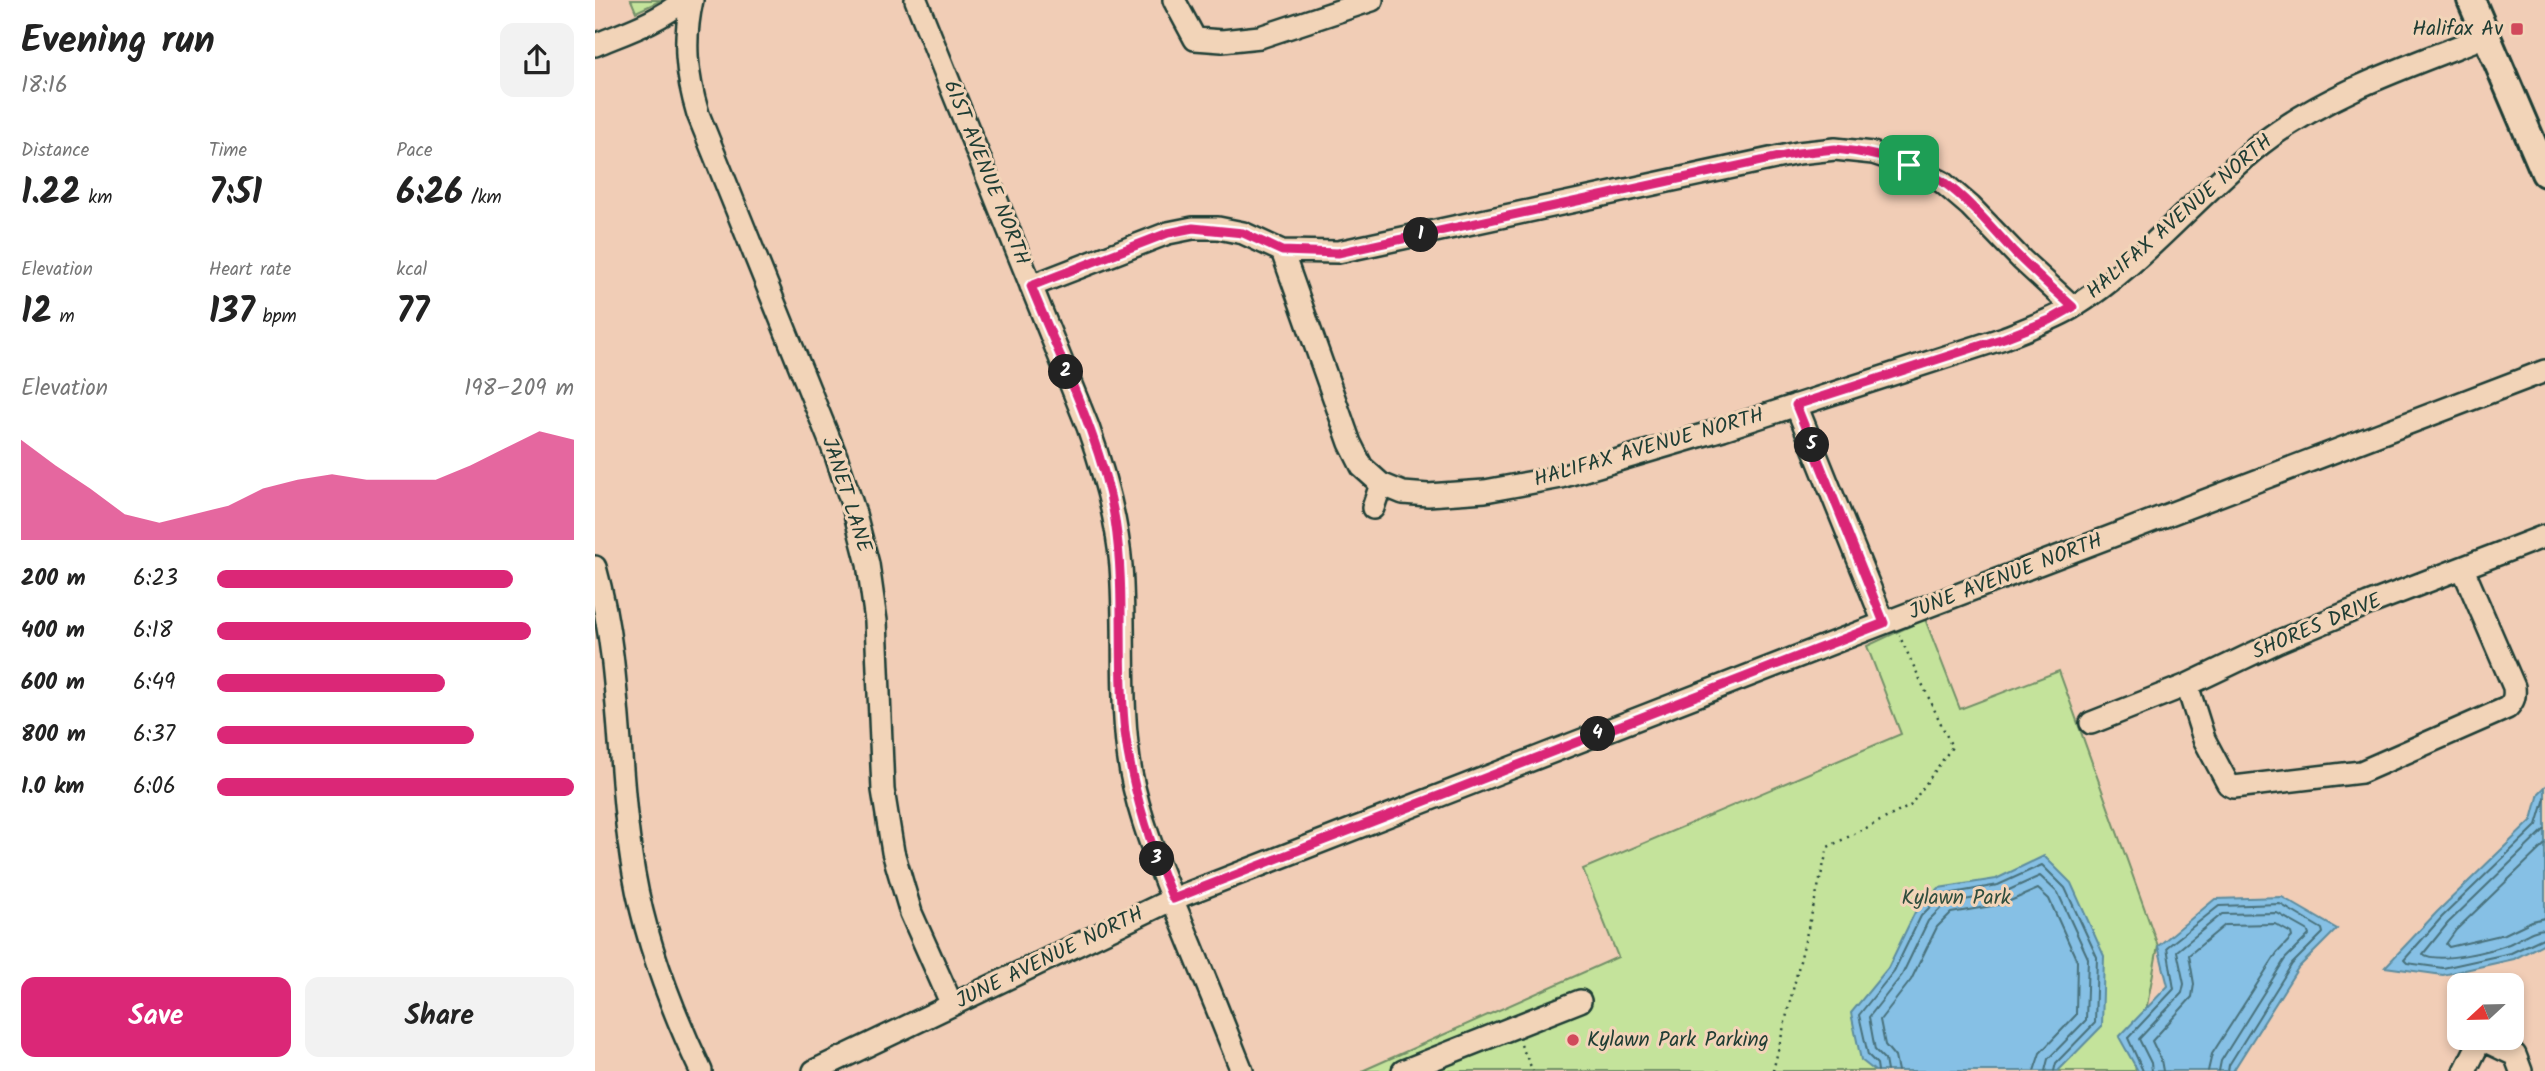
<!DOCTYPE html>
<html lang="en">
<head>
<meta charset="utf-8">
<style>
  :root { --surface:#fff; --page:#f2f2f2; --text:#222; --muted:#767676; --accent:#db2777 }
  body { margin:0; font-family:Kalam,sans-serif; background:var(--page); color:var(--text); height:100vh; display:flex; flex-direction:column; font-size:26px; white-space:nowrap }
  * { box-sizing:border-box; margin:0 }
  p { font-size:23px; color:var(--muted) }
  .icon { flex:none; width:38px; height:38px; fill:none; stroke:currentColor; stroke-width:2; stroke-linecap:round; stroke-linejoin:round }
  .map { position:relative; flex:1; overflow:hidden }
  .details { display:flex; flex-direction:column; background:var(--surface); width:595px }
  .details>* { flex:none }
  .needle { width:46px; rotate:248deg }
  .fabs { position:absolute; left:1852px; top:973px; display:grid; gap:14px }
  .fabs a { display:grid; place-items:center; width:77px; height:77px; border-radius:14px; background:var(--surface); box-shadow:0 4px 10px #0003; font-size:35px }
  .pin { position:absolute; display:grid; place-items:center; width:60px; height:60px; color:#fff; margin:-30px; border-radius:14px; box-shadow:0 4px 10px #0006 }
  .km { position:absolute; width:35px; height:35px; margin:-18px; border-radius:50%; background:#222; color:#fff; font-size:19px; line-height:35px; text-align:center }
  .round { display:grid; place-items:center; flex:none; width:74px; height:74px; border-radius:14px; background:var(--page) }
  .head { display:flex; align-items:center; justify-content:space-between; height:119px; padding:0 21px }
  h1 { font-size:38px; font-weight:700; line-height:52px }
  .figures { display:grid; grid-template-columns:repeat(3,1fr); gap:10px; height:119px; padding:7px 21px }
  .figures div { display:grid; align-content:center }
  .figures b { font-size:35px; font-weight:700 }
  .figures small { font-size:19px; font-weight:400 }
  .figures p { font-size:19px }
  .chart { height:196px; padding:14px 21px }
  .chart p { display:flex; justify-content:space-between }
  .chart svg { width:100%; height:126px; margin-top:7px; fill:var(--accent); opacity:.7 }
  .action { display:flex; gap:14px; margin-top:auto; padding:14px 21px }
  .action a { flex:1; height:80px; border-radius:14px; background:var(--accent); color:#fff; font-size:28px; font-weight:700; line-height:80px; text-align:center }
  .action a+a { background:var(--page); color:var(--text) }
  ul { padding:0 21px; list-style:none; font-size:23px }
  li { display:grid; grid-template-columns:112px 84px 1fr; align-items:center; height:52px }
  li i { height:18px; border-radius:9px; background:var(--accent) }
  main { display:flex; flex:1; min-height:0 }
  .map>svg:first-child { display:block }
</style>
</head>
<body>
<main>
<section class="details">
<div class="head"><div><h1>Evening run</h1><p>18:16</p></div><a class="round"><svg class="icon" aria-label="share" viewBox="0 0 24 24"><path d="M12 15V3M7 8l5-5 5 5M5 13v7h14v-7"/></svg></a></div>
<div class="figures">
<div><p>Distance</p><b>1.22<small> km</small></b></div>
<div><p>Time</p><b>7:51</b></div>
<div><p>Pace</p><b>6:26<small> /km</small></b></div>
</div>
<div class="figures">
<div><p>Elevation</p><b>12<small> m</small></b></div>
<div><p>Heart rate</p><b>137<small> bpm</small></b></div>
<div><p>kcal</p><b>77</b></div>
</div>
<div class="chart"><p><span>Elevation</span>198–209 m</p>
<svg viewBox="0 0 160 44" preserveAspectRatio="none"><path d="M0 44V9L10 18L20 26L30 35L40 38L50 35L60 32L70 26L80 23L90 21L100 23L110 23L120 23L130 18L140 12L150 6L160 9V44z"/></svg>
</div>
<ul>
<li><b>200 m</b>6:23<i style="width:83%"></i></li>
<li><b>400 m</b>6:18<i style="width:88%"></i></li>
<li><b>600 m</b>6:49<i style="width:64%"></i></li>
<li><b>800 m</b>6:37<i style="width:72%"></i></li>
<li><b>1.0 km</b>6:06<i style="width:100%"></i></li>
</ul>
<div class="action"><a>Save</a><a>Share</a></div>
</section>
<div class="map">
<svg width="1950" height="1071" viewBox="0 0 1950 1071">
  <rect width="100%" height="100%" fill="#f1cdb6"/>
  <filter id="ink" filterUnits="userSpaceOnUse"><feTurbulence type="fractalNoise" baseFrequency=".0143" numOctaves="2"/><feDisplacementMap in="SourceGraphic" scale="14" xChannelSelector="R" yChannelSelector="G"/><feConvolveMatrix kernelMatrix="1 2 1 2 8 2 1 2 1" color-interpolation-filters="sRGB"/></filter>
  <g filter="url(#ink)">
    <path fill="#c4e39b" stroke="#729068" stroke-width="2" d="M36,0H67L41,12Z
      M1330,619L1365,709L1464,671L1563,946L1540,1071H767L1023,957L988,869L1306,734L1272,646Z"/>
    <path fill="#86c0e5" stroke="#5d8c9e" stroke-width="2" d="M1950,787V943L1919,959L1848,975L1790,967L1842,912L1937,820L1944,793Z
      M1449,856L1476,883L1509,956L1507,1026L1463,1071H1280L1266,1060L1256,1013L1293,968L1320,912L1344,888L1401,879Z
      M1687,897L1742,929L1703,968L1638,1071H1543L1524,1037L1573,986L1563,946L1620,899Z"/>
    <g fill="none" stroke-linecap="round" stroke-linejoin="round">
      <path stroke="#48717b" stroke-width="2" d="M1950,798L1942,825L1847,917L1809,960L1812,963L1848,968L1916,953L1950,937
        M1950,829L1853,923L1828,954C1843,964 1896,951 1914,944C1926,939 1937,929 1950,929
        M1950,844L1861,930L1851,944L1854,947L1910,934L1937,921L1950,918
        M1283,1071L1282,1064L1273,1055L1264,1015L1299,971L1326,916L1347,895L1403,885L1447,865L1470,888L1502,957L1500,1023L1461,1063L1459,1071
        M1292,1071L1290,1060L1280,1050L1274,1017L1307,975L1333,921L1351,903L1405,894L1445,876L1463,893L1493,958L1491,1020L1453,1059L1450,1071
        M1303,1071L1300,1057L1290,1045L1285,1020L1316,980L1342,927L1356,913L1408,904L1443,889L1454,899L1482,961L1481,1015L1445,1053L1439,1071
        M1548,1071L1533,1038L1579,989L1572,947L1624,906L1685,904L1727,929L1728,933L1697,964L1634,1065L1633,1071
        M1557,1071L1556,1063L1544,1039L1587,993L1589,984L1582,951L1627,914L1682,913L1712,930L1714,935L1690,959L1626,1061L1624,1071
        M1568,1071L1566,1060L1557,1041L1597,997L1599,984L1594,955L1630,925L1680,924L1696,933L1697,937L1682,953L1617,1054L1613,1071"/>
      <g stroke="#1f3d34" stroke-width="26">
        <path id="minor" d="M97,0C88,40 91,74 103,114L241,456L259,510L273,564L281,621L288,790L298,852L316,913L357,1005
          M321,0L493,427C509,472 522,518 526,566C531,635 524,704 536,773C545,821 565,868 583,913C605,966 626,1018 647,1071
          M579,0L600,39L627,41L665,37L777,0
          M0,45C31,32 63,22 89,0
          M687,251L755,443L767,467L786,484L808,493L833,495L890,491L966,477L1128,429L1409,338C1432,329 1456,320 1477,308C1546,266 1602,195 1666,144C1732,93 1814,66 1891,36
          M436,286L573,233L598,228H623L648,233L687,251L743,252L1203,153L1240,149L1278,153L1314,165L1347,182L1375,206L1427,260L1478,307
          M1201,405L1289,623
          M778,508L786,484
          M0,567C28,667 21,772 39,874C51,943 76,1008 106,1071
          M1592,685L1609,739L1633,784L1639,787L1766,772L1912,708C1919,701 1920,697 1919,687L1868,569
          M1496,723L1592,685L1682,642L1773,604L1950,536
          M219,1071L578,899L1289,623L1950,371
          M808,1071L985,1001
          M1870,1071L1886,1039L1920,1055L1926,1071"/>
      </g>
      <g stroke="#1f3d34" stroke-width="32">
        <path id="major" d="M1876,0L1950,173"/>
      </g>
      <path stroke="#1f3d34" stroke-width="2.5" stroke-dasharray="2 5" stroke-linecap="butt" d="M926,1045L938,1071
        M1178,1071L1233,847L1315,806L1357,747L1304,635"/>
      <use href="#minor" stroke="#f2d4b8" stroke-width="21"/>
      <use href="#major" stroke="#f2d4b8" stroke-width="26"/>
    </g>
  </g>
  <g fill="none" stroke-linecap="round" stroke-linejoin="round" filter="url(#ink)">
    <g stroke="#fff" stroke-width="14">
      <path id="route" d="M1240,149C1278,153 1315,161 1347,181C1374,200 1397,228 1419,252C1438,271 1458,289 1478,307L1455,320L1409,338L1201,405L1289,623L578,899C555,845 537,790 530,732C522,662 531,592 520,520C507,441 466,361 436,286L573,233L598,228L648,233L687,251L743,253L1203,153Z"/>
    </g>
    <use href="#route" stroke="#db2777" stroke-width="9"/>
  </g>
  <g fill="#d1495b" stroke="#f2d4b8" stroke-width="2.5">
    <rect x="1915" y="22" width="14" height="14" rx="3.5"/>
    <circle cx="978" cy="1040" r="7"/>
  </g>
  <g text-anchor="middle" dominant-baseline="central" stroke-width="6" stroke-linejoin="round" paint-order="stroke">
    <g font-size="21" fill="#1f3d34" stroke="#f2d4b8" text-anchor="end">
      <text x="1908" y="29">Halifax Av</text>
      <text x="992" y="1040" text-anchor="start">Kylawn Park Parking</text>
    </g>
    <g font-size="21" fill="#1f3d34" stroke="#f2d4b8">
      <text transform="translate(391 173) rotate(68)">61ST AVENUE NORTH</text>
      <text transform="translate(1585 217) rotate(-41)">HALIFAX AVENUE NORTH</text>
      <text transform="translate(1054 448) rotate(-16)">HALIFAX AVENUE NORTH</text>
      <text transform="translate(251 495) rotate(72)">JANET LANE</text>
      <text transform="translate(1411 577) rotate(-21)">JUNE AVENUE NORTH</text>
      <text transform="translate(1722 627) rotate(-23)">SHORES DRIVE</text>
      <text transform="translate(455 958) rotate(-26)">JUNE AVENUE NORTH</text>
    </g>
    <g font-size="21" fill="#304e3e" stroke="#f2d4b8">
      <text x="1361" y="898">Kylawn Park</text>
    </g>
  </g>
</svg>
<div class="fabs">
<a><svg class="needle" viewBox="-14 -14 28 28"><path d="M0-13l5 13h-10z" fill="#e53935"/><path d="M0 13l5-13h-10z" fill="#767676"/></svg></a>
</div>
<div class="pin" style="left:1314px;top:165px;background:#1e9e55"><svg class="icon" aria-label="arrive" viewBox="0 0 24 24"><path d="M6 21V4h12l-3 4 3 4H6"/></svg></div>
<b class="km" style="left:826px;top:235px">1</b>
<b class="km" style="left:471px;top:372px">2</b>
<b class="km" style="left:562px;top:859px">3</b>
<b class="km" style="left:1003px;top:734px">4</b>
<b class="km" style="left:1217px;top:445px">5</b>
</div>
</main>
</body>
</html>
